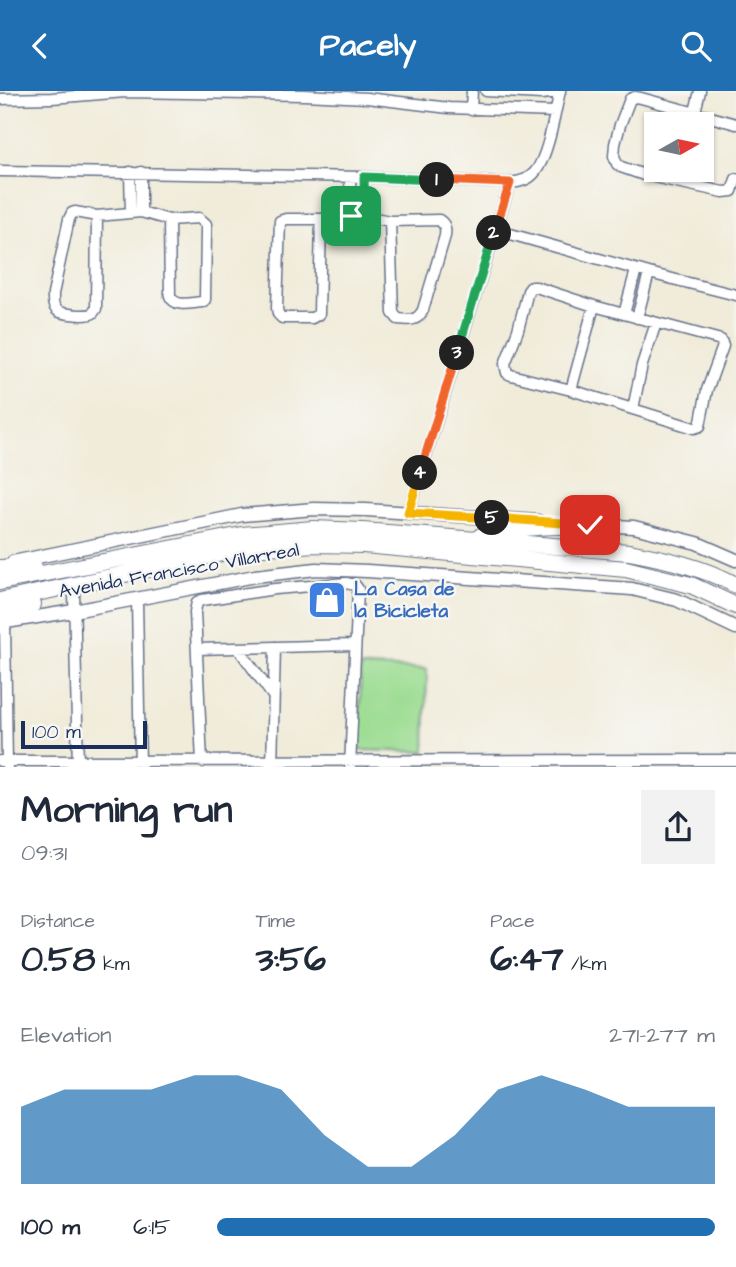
<!DOCTYPE html>
<html lang="en">
<head>
<meta charset="utf-8">
<style>
  :root { --surface:#fff; --page:#f2f2f3; --text:#1f2937; --muted:#747a83; --accent:#1f6fb2 }
  body { margin:0; font-family:"Architects Daughter",sans-serif; background:var(--page); color:var(--text); height:100vh; display:flex; flex-direction:column; font-size:26px; white-space:nowrap }
  * { box-sizing:border-box; margin:0 }
  p { font-size:23px; color:var(--muted) }
  .icon { flex:none; width:38px; height:38px; fill:none; stroke:currentColor; stroke-width:2; stroke-linecap:round; stroke-linejoin:round }
  .map { position:relative; height:676px; overflow:hidden }
  .sheet { display:flex; flex-direction:column; background:var(--surface); flex:1 }
  .sheet>* { flex:none }
  .needle { width:46px; rotate:81deg }
  .buttons { position:absolute; left:644px; top:21px; display:grid; gap:14px }
  .buttons a { display:grid; place-items:center; width:70px; height:70px; border-radius:0px; background:var(--surface); box-shadow:0 2px 5px #0004; font-size:35px }
  .scale { position:absolute; left:21px; bottom:18px; width:126px; box-sizing:border-box; padding-left:7px; border:4px solid #1b2f5e; border-top:0; font-size:19px; line-height:24px; white-space:nowrap; color:#1b2f5e; -webkit-text-stroke:5px #f6f6f2; paint-order:stroke }
  .pin { position:absolute; display:grid; place-items:center; width:60px; height:60px; color:#fff; margin:-30px; border-radius:14px; box-shadow:0 4px 10px #0006 }
  .km { position:absolute; width:35px; height:35px; margin:-18px; border-radius:50%; background:#222; color:#fff; font-size:19px; line-height:35px; text-align:center }
  .round { display:grid; place-items:center; flex:none; width:74px; height:74px; border-radius:0px; background:var(--page) }
  .head { display:flex; align-items:center; justify-content:space-between; height:119px; padding:0 21px }
  h1 { font-size:38px; font-weight:800; line-height:52px }
  .metrics { display:grid; grid-template-columns:repeat(3,1fr); gap:10px; height:119px; padding:7px 21px }
  .metrics div { display:grid; align-content:center }
  .metrics b { font-size:35px; font-weight:800 }
  .metrics small { font-size:19px; font-weight:400 }
  .metrics p { font-size:19px }
  .chart { height:196px; padding:14px 21px }
  .chart p { display:flex; justify-content:space-between }
  .chart svg { width:100%; height:126px; margin-top:7px; fill:var(--accent); opacity:.7 }
  ul { padding:0 21px; list-style:none; font-size:23px }
  li { display:grid; grid-template-columns:112px 84px 1fr; align-items:center; height:52px }
  li i { height:18px; border-radius:9px; background:var(--accent) }
  header { display:flex; justify-content:space-between; align-items:center; height:91px; padding:0 21px; background:var(--accent); color:#fff; font-size:32px; font-weight:800 }
  .map>svg:first-child { display:block }
</style>
</head>
<body>
<header><svg class="icon" aria-label="back" viewBox="0 0 24 24"><path d="M15 5l-7 7 7 7"/></svg>Pacely<svg class="icon" aria-label="search" viewBox="0 0 24 24"><circle cx="10" cy="10" r="6"/><path d="M15 15l6 6"/></svg></header>
<div class="map">
<svg width="736" height="676" viewBox="0 0 736 676">
  <rect width="100%" height="100%" fill="#f6f6f2"/>
  <filter id="ink" filterUnits="userSpaceOnUse"><feTurbulence type="fractalNoise" baseFrequency=".0143" numOctaves="2"/><feDisplacementMap in="SourceGraphic" scale="14" xChannelSelector="R" yChannelSelector="G"/><feConvolveMatrix kernelMatrix="1 2 1 2 8 2 1 2 1" color-interpolation-filters="sRGB"/></filter>
  <filter id="wash" filterUnits="userSpaceOnUse"><feTurbulence type="fractalNoise" baseFrequency=".00686" numOctaves="4" result="noise"/><feDisplacementMap in="SourceGraphic" scale="28" xChannelSelector="R" yChannelSelector="G"/><feGaussianBlur stdDeviation="1.57" result="paint"/><feColorMatrix in="noise" values="0 0 0 0 0 0 0 0 0 0 0 0 0 0 0 0 0 1.4 0 .05"/><feComposite in="paint" operator="in"/></filter>
  <g filter="url(#wash)">
    <rect width="100%" height="100%" fill="#f1ecda"/>
    <path fill="#9ddd93" stroke="#5c8678" stroke-width="2" d="M361,576L427,578L425,661L359,659Z"/>
  </g>
  <g filter="url(#ink)">
    <g fill="none" stroke-linecap="round" stroke-linejoin="round">
      <g stroke="#667189" stroke-width="13">
        <path id="minor" d="M486,0L541,3L560,1
          M0,8L52,7L125,1L304,4L367,7L449,17L555,21
          M471,19L472,0
          M695,21L700,0
          M736,33L641,7L635,6L630,8L620,34L615,53L614,65L617,73L621,76L644,84L723,101L732,100L736,88
          M0,80L364,86L510,92C520,91 529,89 535,81C548,66 555,21 560,0
          M130,81L131,122
          M350,86L351,125
          M364,86L365,125
          M141,121V81
          M97,125L96,218C95,219 94,221 93,222C88,226 62,223 58,220C52,215 53,209 53,203L69,128L72,122L75,121L97,125L141,121L169,129L199,127L206,133V139L205,209L202,211C191,212 175,217 170,205L169,129
          M321,128L319,223L312,227H282L278,223L277,217L280,130L286,128H321L351,125H365L390,130L439,129C445,133 446,137 445,145L423,219C417,231 409,229 398,228L393,222L390,130
          M496,139L649,182L736,204
          M531,196H536L594,215L721,249L723,255L707,299L700,335L694,337L571,299L511,284L507,282L505,273L518,239L528,200Z
          M624,223L636,179
          M637,227L649,182
          M571,299L594,215
          M633,318L642,274L656,232
          M408,422L510,92
          M74,501L78,676
          M137,508L140,676
          M5,531L7,676
          M238,557L273,605
          M197,558L355,554
          M0,670L736,669
          M202,671L195,521L197,511L202,509L275,498L346,492L355,494L358,498L350,676
          M272,676L275,556"/>
      </g>
      <g stroke="#667189" stroke-width="15">
        <path id="major" d="M581,433L634,436L697,452L736,469
          M13,471L242,424L314,418L366,419L538,430
          M0,532L74,520L255,485L316,478L367,480L632,498L677,509L736,537"/>
      </g>
      <g stroke="#667189" stroke-width="18">
        <path id="highway" d="M481,445C516,435 554,435 590,434
          M0,477L34,476
          M0,491L242,444L313,438L363,440L629,461C666,468 702,476 736,494
          M0,510L245,457L317,453L364,454L626,478L691,494L736,515
          M0,523L33,513"/>
      </g>
      <use href="#minor" stroke="#fff" stroke-width="10"/>
      <use href="#major" stroke="#fff" stroke-width="12"/>
      <use href="#highway" stroke="#fff" stroke-width="16"/>
    </g>
  </g>
  <g fill="none" stroke-linecap="round" stroke-linejoin="round" filter="url(#ink)">
    <g stroke="#fff" stroke-width="14">
      <path id="split-1" d="M351,125H365L364,86L437,89"/>
    </g>
    <g stroke="#fff" stroke-width="14">
      <path id="split-2" d="M437,89L510,92L494,142"/>
    </g>
    <g stroke="#fff" stroke-width="14">
      <path id="split-3" d="M457,262L494,142"/>
    </g>
    <g stroke="#fff" stroke-width="14">
      <path id="split-4" d="M420,382L457,262"/>
    </g>
    <g stroke="#fff" stroke-width="14">
      <path id="split-5" d="M420,382L408,422L492,427"/>
    </g>
    <g stroke="#fff" stroke-width="14">
      <path id="split-6" d="M492,427L590,434"/>
    </g>
    <use href="#split-1" stroke="#22a559" stroke-width="9"/>
    <use href="#split-2" stroke="#f0652b" stroke-width="9"/>
    <use href="#split-3" stroke="#22a559" stroke-width="9"/>
    <use href="#split-4" stroke="#f0652b" stroke-width="9"/>
    <use href="#split-5" stroke="#f5b400" stroke-width="9"/>
    <use href="#split-6" stroke="#f5b400" stroke-width="9"/>
  </g>
  <defs>
    <g id="shop-square" transform="scale(2.0125)"><rect x="-9" y="-9" width="18" height="18" rx="4" fill="#3f7fe0" stroke="#f6f6f2"/><path d="M-5-2.5h2.3a2.7 3.5 0 0 1 5.4 0H5L5.5 6h-11ZM-1.5-2.5h3a1.5 2.3 0 0 0-3 0Z" fill="#fff"/></g>
  </defs>
  <g fill-rule="evenodd">
    <use href="#shop-square" x="327" y="509"/>
  </g>
  <g text-anchor="middle" dominant-baseline="central" stroke-width="5" stroke-linejoin="round" paint-order="stroke">
    <g font-size="19" fill="#1b2f5e" stroke="#f6f6f2">
      <text transform="translate(179 480) rotate(-10)">Avenida Francisco Villarreal</text>
    </g>
    <g font-size="19" font-weight="bold" fill="#366cbe" stroke="#f6f6f2" text-anchor="start">
      <text x="354" y="498">La Casa de<tspan x="354" dy="22">la Bicicleta</tspan></text>
    </g>
  </g>
</svg>
<div class="buttons">
<a><svg class="needle" viewBox="-14 -14 28 28"><path d="M0-13l5 13h-10z" fill="#e53935"/><path d="M0 13l5-13h-10z" fill="#747a83"/></svg></a>
</div>
<div class="scale">100 m</div>
<div class="pin" style="left:351px;top:125px;background:#1e9e55"><svg class="icon" aria-label="arrive" viewBox="0 0 24 24"><path d="M6 21V4h12l-3 4 3 4H6"/></svg></div>
<div class="pin" style="left:590px;top:434px;background:#d93025"><svg class="icon" aria-label="check" viewBox="0 0 24 24"><path d="M5 12l5 5 9-10"/></svg></div>
<b class="km" style="left:437px;top:89px">1</b>
<b class="km" style="left:494px;top:142px">2</b>
<b class="km" style="left:457px;top:262px">3</b>
<b class="km" style="left:420px;top:382px">4</b>
<b class="km" style="left:492px;top:427px">5</b>
</div>
<section class="sheet">
<div class="head"><div><h1>Morning run</h1><p>09:31</p></div><a class="round"><svg class="icon" aria-label="share" viewBox="0 0 24 24"><path d="M12 15V3M7 8l5-5 5 5M5 13v7h14v-7"/></svg></a></div>
<div class="metrics">
<div><p>Distance</p><b>0.58<small> km</small></b></div>
<div><p>Time</p><b>3:56</b></div>
<div><p>Pace</p><b>6:47<small> /km</small></b></div>
</div>
<div class="chart"><p><span>Elevation</span>271–277 m</p>
<svg viewBox="0 0 160 44" preserveAspectRatio="none"><path d="M0 44V17L10 11L20 11L30 11L40 6L50 6L60 11L70 27L80 38L90 38L100 27L110 11L120 6L130 11L140 17L150 17L160 17V44z"/></svg>
</div>
<ul>
<li><b>100 m</b>6:15<i style="width:100%"></i></li>
</ul>
</section>
</body>
</html>
